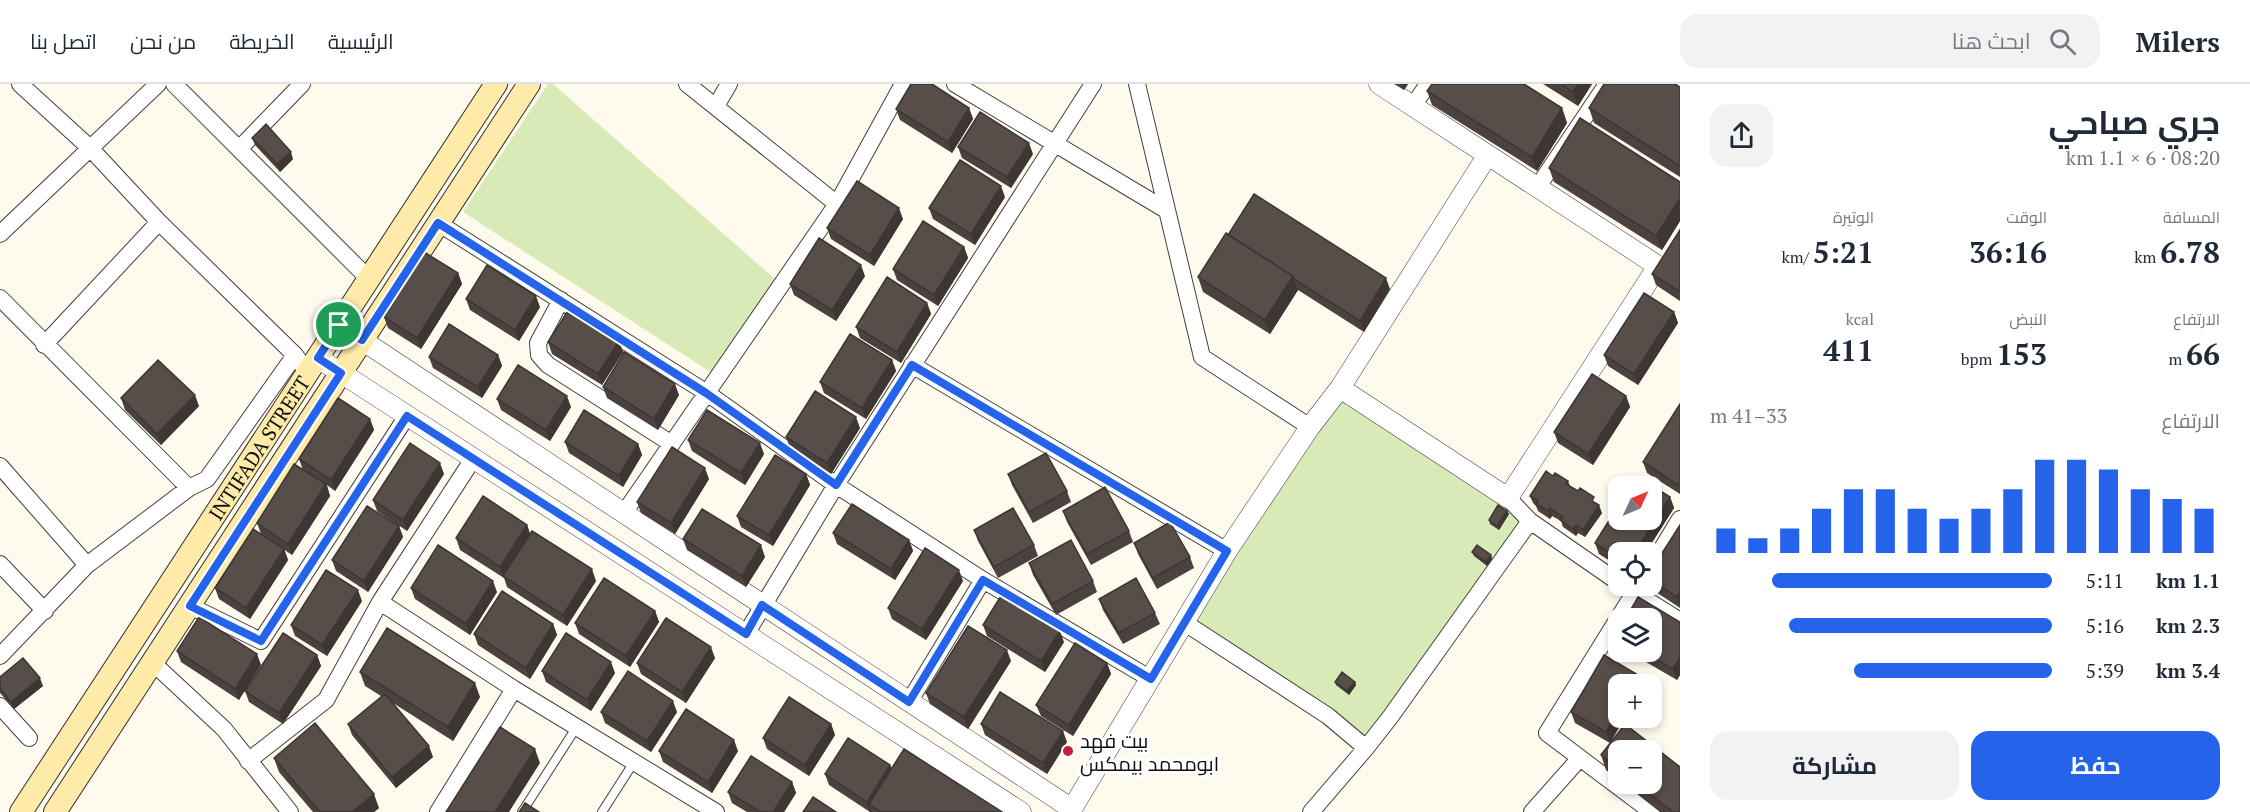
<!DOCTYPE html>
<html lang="ar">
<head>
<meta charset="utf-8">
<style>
  :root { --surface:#fff; --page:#f2f2f3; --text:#1f2937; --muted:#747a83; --line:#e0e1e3; --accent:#2563eb }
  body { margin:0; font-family:"PT Serif",Cairo,serif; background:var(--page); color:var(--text); direction:rtl; height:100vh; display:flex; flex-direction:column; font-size:22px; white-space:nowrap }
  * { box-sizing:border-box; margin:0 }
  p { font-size:20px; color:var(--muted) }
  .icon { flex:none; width:33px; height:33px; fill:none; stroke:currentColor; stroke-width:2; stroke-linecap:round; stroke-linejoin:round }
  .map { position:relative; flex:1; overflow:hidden; direction:ltr }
  .panel { display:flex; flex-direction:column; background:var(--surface); width:570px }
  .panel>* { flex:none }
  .needle { width:39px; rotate:46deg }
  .fabs { position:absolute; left:1608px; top:392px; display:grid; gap:12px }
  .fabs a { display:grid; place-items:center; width:54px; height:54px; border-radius:12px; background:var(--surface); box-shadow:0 3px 9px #0003; font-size:30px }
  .pin { position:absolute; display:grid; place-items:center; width:51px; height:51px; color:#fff; margin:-26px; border:3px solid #fff; border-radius:50%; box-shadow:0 2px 6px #0007 }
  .round { display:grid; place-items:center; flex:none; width:63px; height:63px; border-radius:18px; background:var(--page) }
  .overview { display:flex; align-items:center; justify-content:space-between; height:102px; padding:0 30px }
  h1 { font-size:33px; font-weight:700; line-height:45px }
  .stats { display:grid; grid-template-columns:repeat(3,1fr); gap:9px; height:102px; padding:6px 30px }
  .stats div { display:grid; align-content:center }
  .stats b { font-size:30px; font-weight:700 }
  .stats small { font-size:16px; font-weight:400 }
  .stats p { font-size:16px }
  .chart { height:168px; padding:12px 30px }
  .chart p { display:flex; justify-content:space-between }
  .chart svg { width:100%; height:108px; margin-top:6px; stroke:var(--accent); stroke-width:6 }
  .action { display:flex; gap:12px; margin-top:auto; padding:12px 30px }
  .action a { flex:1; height:69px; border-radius:18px; background:var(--accent); color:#fff; font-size:24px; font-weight:700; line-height:69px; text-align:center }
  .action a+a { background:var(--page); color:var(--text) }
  ul { padding:0 30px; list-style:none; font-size:20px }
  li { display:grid; grid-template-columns:96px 72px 1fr; align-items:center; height:45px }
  li i { height:15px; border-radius:8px; background:var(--accent) }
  header { display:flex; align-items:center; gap:36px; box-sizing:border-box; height:84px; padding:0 30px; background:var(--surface); border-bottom:2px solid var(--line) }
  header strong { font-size:28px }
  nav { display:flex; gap:33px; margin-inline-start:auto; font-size:21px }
  .search { width:420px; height:54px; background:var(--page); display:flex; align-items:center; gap:15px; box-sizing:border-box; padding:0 21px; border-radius:18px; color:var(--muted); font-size:22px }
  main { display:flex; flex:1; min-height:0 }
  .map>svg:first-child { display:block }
</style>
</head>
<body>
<header>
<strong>Milers</strong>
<div class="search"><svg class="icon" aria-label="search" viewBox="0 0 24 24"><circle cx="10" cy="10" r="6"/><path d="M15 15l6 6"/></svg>ابحث هنا</div>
<nav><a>الرئيسية</a><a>الخريطة</a><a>من نحن</a><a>اتصل بنا</a></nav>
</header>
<main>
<section class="panel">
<div class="overview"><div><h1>جري صباحي</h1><p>08:20 · 6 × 1.1 km</p></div><a class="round"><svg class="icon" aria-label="share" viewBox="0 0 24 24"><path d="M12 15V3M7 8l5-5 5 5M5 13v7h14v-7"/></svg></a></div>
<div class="stats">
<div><p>المسافة</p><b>6.78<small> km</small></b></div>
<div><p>الوقت</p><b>36:16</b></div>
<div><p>الوتيرة</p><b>5:21<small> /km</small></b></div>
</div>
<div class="stats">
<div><p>الارتفاع</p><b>66<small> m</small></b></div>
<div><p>النبض</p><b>153<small> bpm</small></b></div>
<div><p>kcal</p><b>411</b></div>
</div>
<div class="chart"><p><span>الارتفاع</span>33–41 m</p>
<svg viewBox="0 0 160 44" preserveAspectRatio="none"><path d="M5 44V34M15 44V38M25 44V34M35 44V26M45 44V18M55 44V18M65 44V26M75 44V30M85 44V26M95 44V18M105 44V6M115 44V6M125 44V10M135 44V18M145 44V22M155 44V26"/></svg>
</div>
<ul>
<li><b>1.1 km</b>5:11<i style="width:82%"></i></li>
<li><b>2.3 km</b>5:16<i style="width:77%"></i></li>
<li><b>3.4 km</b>5:39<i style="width:58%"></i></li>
</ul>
<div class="action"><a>حفظ</a><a>مشاركة</a></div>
</section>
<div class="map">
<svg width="1680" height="728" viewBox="0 0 1680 728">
  <rect width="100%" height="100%" fill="#fffaee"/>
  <path fill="#d8ebb6" d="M548,0H553L776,196L712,289L463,128Z
    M1341,312L1506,418L1523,437L1366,658L1193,538L1231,473Z"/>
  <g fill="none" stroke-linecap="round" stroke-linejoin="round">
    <g stroke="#414141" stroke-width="10">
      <path id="service" d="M522,728L576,644
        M602,728L634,678"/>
    </g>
    <g stroke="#414141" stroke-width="18">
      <path id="minor" d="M20,0L90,64L159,138L295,271L308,289
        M174,0L369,195
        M687,0L837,120
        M955,0L1166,126
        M1137,0L1202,273L1310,343
        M716,22L729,0
        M1413,22L1428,0
        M239,65L302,0
        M1537,104L1607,0
        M438,139L707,309L836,401L983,496L1151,595
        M0,150L158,0
        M0,214L189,404L87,481L0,572
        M561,216L538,259L539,271L548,281L672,360
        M44,261L159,138
        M912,281L1227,467
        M473,375L380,518L514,605L716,728
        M0,382L87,481
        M189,404L207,395L295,271
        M1508,414L1530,437L1618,498
        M624,429L837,120L903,0
        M0,480L45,527
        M1652,481L1680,435
        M1626,503L1680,537
        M190,522L261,557L407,332
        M1185,539L1328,632L1366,664
        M746,550L836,401L1093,0
        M153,579L224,645L290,728
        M909,618L983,496
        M0,622L29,654
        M1580,674L1652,728
        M248,677L326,616L380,518
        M438,728L514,605
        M1311,728L1366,664L1391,632L1530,437
        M1532,728L1580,674L1547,649L1639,501"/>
    </g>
    <g stroke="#414141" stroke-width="21">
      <path id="tertiary" d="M339,241L1072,725
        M318,274L1021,728
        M1340,304L1508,414L1658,182L1379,0
        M1070,728L1227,467L1310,343L1340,304L1487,72"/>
    </g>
    <g stroke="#303030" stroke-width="24">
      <g id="secondary">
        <path id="s1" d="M21,728L496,0"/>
        <path d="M55,728L529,0"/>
      </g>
    </g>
    <use href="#service" stroke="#fff" stroke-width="8"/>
    <use href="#minor" stroke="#fff" stroke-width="16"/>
    <use href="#tertiary" stroke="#fff" stroke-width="20"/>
    <use href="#secondary" stroke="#ffeba9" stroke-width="22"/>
  </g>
  <path fill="#4b423f" d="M1394,0H1408L1404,6Z
    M1543,0H1592L1578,22Z
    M1680,3V93L1594,39L1589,24Z
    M1427,7L1562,24L1567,39L1537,87L1432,21Z
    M969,24L973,35L952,69L900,36L896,25Z
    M252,54L293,75L280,88L255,61Z
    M958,63L1033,70L1011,104L962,74Z
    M1549,84L1680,98V137L1662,166L1554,98Z
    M1005,113L975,161L933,135L929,124Z
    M903,135L874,182L831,155L827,144Z
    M1680,146V217L1656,201L1652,190Z
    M1228,151L1390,205L1364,248L1298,206L1270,250L1203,208L1198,193Z
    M964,163L968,174L938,222L897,196L893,185Z
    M458,189L462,200L421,265L388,244L384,233Z
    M865,192L836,237L794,211L790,200Z
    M466,215L540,223L519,257L470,226Z
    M927,219L931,230L901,279L860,254L856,243Z
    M1674,228L1678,239L1638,301L1608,282L1604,271Z
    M619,257L623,268L602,301L552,270L548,258Z
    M498,271L502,282L482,314L433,284L429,273Z
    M892,276L896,287L866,335L824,309L820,298Z
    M603,303L679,311L658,346L607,314Z
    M1626,312L1630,323L1593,381L1558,359L1554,348Z
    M121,314L199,322L161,361L125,326Z
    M497,315L571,323L550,357L501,326Z
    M1680,320V410L1647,389L1643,378Z
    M370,335L374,346L335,407L327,401L330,412L292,471L261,450L257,439L303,386L299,375Z
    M860,344L831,390L790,364L786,353Z
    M688,356L764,370L745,401L692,367Z
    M565,358L638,360L642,371L623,403L569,369Z
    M444,390L407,447L377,427L373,416Z
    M806,390L810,401L773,462L741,443L737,432Z
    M1008,390L1067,407L1071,418L1033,439L1012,401Z
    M1553,392L1568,397L1570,402L1596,420L1602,429L1585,453L1578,449L1576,452L1563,443L1561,437L1552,432L1550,435L1538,427L1536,422L1533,419L1530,412Z
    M709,395L675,450L641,429L637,418Z
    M1670,413L1674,424L1646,468H1618V482L1599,470L1595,459Z
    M1063,427L1129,447L1133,458L1091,481L1067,438Z
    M1507,427L1509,430L1499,446L1490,440L1489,436Z
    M527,441L530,450L596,497L567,542L507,503L504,494L460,466L456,454Z
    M1680,441V524L1650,504L1649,501H1652V485Z
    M399,442L403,453L368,508L336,487L332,476Z
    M974,446L1034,461L1038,472L998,494L978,457Z
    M833,449L909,456L913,467L895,496L837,460Z
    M683,455L765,473L746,503L687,466Z
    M1134,459L1190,473L1194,484L1157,505L1138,470Z
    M284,465L288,476L250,535L219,515L215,504Z
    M1472,468L1491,471L1492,475L1487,482L1474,472Z
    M1029,479L1093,497L1097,508L1056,531L1033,491Z
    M963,497L926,556L892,535L888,524Z
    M411,504L497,508L470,551L415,515Z
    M1099,515L1155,529L1160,540L1123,560L1103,526Z
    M362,517L327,572L295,552L291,541Z
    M655,527L659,538L630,583L579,550L575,539Z
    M1680,538V591L1677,596L1627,567H1652Z
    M553,540L557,551L530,595L478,561L474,550Z
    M983,541L1064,558L1045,588L987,552Z
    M177,567L257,570L239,616L181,578Z
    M317,571L321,582L283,640L249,618L245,607Z
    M1604,571L1638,591L1642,600H1618V633H1625L1610,659L1575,639L1571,628Z
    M715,574L686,619L641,590L637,579Z
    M1011,577L968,645L930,620L926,609Z
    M1107,579L1111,590L1073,652L1041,632L1036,621Z
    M542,587L615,589L591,627L546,598Z
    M360,588L480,613L453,657L393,619L433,673L396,704L352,651L348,640L381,612L365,602Z
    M0,593L43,602L14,625L0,609Z
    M1335,598H1355L1356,601L1349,611L1336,601Z
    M601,628H677L651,668L605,639Z
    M831,640L835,651L809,692L767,665L763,654Z
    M981,640L1067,658L1047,690L985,651Z
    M1625,640L1680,683V728H1660L1623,699H1652V666H1618V696L1606,686L1601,671Z
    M659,667H738L712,709L663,678Z
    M274,674L379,724L374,728H313L279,688Z
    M890,681L892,684L1002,728H870L829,701L825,690Z
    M792,698L796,709L784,728H747L732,719L728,708Z"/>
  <path fill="#3d3633" d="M1401,0H1408L1404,6Z
    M1578,0H1592L1578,22L1573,8Z
    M969,24L973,35L952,69L948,58Z
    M1562,24L1567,39L1537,87L1532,73Z
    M1029,59L1033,70L1011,104L1007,93Z
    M291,68L293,75L280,88L277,80Z
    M1001,102L1005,113L975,161L971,150Z
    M1680,114V137L1662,166L1656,152Z
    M899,124L903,135L874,182L870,171Z
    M964,163L968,174L938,222L934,211Z
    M861,181L865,192L836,237L832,226Z
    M458,189L462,200L421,265L417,254Z
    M1293,192L1298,206L1270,250L1265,236Z
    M1386,194L1390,205L1364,248L1360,237Z
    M536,212L540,223L519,257L515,246Z
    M927,219L931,230L901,279L897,268Z
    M1674,228L1678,239L1638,301L1634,290Z
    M619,257L623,268L602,301L598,290Z
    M498,271L502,282L482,314L478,303Z
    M892,276L896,287L866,335L862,324Z
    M675,300L679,311L658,346L654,335Z
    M195,311L199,322L161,361L157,350Z
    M567,312L571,323L550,357L546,346Z
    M1626,312L1630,323L1593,381L1588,370Z
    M856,333L860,344L831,390L827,379Z
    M370,335L374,346L335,407L331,396Z
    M760,359L764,370L745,401L741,389Z
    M638,360L642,371L623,403L619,392Z
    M440,379L444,390L407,447L403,436Z
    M705,384L709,395L675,450L671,439Z
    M806,390L810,401L773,462L769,451Z
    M326,400L330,412L292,471L288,460Z
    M1670,413L1674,424L1646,468H1635Z
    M1599,421L1602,429L1585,453L1583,446Z
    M1550,424L1552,432L1550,435L1548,427Z
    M1507,427L1509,430L1499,446L1497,442Z
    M527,441L531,452L503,492L500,483Z
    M1576,441L1578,449L1576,452L1573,445Z
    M399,442L403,453L368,508L364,497Z
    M909,456L913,467L895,496L891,485Z
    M761,461L765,473L746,503L742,492Z
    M284,465L288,476L250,535L246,524Z
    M1491,471L1492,475L1487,482L1486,478Z
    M592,485L596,497L567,542L563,531Z
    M959,486L963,497L926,556L922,545Z
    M493,497L497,508L470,551L466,540Z
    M358,506L362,517L327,572L322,561Z
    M1680,508V522L1677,513Z
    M655,527L659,538L630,583L626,572Z
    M553,540L557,551L530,595L526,584Z
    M1060,547L1064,558L1045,588L1041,577Z
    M711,563L715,574L686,619L682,608Z
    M1007,566L1011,577L968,645L964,633Z
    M257,570L261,581L239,616L235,605Z
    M317,571L321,582L283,640L279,629Z
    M1680,573V591L1677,596L1673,585Z
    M611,578L615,589L591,627L587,616Z
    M1107,579L1111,590L1073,652L1069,641Z
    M1638,591L1642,600H1633Z
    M40,594L43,602L14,625L11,618Z
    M1355,598L1356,601L1349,611L1347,607Z
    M475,599L480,613L453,657L448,643Z
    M673,617L677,628L651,668L647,657Z
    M1618,626V633H1625L1610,659L1606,648Z
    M831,640L835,651L809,692L805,681Z
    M1063,647L1067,658L1047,690L1043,679Z
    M734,656L738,667L712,709L708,698Z
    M429,662L433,673L396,704L392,693Z
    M535,665L540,679L509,728H495Z
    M890,681L894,692L869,720L871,728H870L867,718Z
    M792,698L796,709L784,728H773Z
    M374,710L379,724L374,728H352Z"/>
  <path fill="#574d49" stroke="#3d3633" stroke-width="1.5" d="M911,0H932L969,24L948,58L896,25Z
    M1432,0H1524L1562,24L1532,73L1427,7Z
    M1561,0H1578L1573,8Z
    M1604,0H1675L1680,3V82L1589,24Z
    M980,28L1029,59L1007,93L958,63Z
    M1580,34L1680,98V114L1656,152L1549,84Z
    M266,40L291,68L277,80L252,54Z
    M960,76L1001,102L971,150L929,124Z
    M857,97L899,124L870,171L827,144Z
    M1254,110L1386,194L1360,237L1294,195L1293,192L1228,151Z
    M923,137L964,163L934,211L893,185Z
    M1680,146V208L1652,190Z
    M1226,149L1293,192L1265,236L1198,193Z
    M819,154L861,181L832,226L790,200Z
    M424,168L458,189L417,254L384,233Z
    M487,181L536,212L515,246L466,215Z
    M887,193L927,219L897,268L856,243Z
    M1644,209L1674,228L1634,290L1604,271Z
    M569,225L619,257L598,290L548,258Z
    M449,240L498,271L478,303L429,273Z
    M850,250L892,276L862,324L820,298Z
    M624,268L675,300L654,335L603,303Z
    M158,276L195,311L157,350L121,314Z
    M518,281L567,312L546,346L497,315Z
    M1592,290L1626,312L1588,370L1554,348Z
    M815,307L856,333L827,379L786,353Z
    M338,314L370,335L331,396L299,375Z
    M1680,320V398L1678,401L1643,378Z
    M584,326L638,360L619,392L565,358Z
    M707,326L760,359L741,389L688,356Z
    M410,359L440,379L403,436L373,416Z
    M672,363L705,384L671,439L637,418Z
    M1046,369L1067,407L1029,428L1008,390Z
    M775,371L806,390L769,451L737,432Z
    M294,380L326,400L288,460L257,439Z
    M1546,387L1553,392L1555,389L1568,397L1566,400L1578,407L1580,404L1594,413L1592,417L1599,421L1583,446L1576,441L1573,445L1560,436L1563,433L1554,427L1550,424L1548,427L1536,420L1538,417L1530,412Z
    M1638,393L1670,413L1635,468H1618V474L1595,459L1618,422V435H1652V402H1632Z
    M1105,403L1129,447L1087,470L1063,427Z
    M483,412L527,441L500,483L456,454Z
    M852,420L909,456L891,485L833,449Z
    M1498,421L1507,427L1497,442L1489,436Z
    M367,422L399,442L364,497L332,476Z
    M1013,424L1034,461L994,483L974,446Z
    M702,425L761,461L742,492L683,455Z
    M1170,438L1190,473L1153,494L1134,459Z
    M1680,441V508L1677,513L1652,497V485Z
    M253,445L284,465L246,524L215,504Z
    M532,447L592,485L563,531L503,492Z
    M1071,456L1093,497L1052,520L1029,479Z
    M438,461L493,497L466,540L411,504Z
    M1477,461L1491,471L1486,478L1472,468Z
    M925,464L959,486L922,545L888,524Z
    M326,486L358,506L322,561L291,541Z
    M604,494L655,527L626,572L575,539Z
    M1136,494L1155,529L1119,549L1099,515Z
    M502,507L553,540L526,584L474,550Z
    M1002,510L1060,547L1041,577L983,541Z
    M1638,513L1680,538V573L1673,585L1642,567H1652V534H1626Z
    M199,533L257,570L235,605L177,567Z
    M666,534L711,563L682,608L637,579Z
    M968,542L1007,566L964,633L926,609Z
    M387,544L475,599L448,643L360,588Z
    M283,549L317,571L279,629L245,607Z
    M566,549L611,578L587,616L542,587Z
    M1075,559L1107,579L1069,641L1036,621Z
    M1604,571L1638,591L1633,600H1618V626L1606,648L1571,628Z
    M23,574L40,594L11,618L0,604V593Z
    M628,587L673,617L647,657L601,628Z
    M1342,588L1355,598L1347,607L1335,598Z
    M1000,608L1063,647L1043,679L981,640Z
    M385,610L429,662L392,693L348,640Z
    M789,613L831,640L805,681L763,654Z
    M686,625L734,656L708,698L659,667Z
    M315,639L374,710L352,728H320L274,674Z
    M1625,640L1680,683V728H1673L1636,699H1652V666H1618V685L1601,671Z
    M500,643L535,665L495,728H446Z
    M848,654L890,681L867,718L825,690Z
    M904,665L1002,728H881L869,720Z
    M751,672L792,698L773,728H760L728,708Z
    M813,713L836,728H803Z
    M525,719L539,728H519Z"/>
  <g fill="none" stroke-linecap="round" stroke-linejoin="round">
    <g stroke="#fff" stroke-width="12">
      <path id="route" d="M438,139L706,309L836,401L912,281L1227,467L1151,595L983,496L909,618L762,521L746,550L407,332L261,557L190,522L341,289L318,274L339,241L362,256Z"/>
    </g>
    <use href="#route" stroke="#2563eb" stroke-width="8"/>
  </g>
  <circle fill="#c4203b" stroke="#fff" stroke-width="2" cx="1068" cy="667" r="6"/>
  <g text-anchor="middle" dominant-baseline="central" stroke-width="6" stroke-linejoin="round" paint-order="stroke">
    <g font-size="20" fill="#0e0e0e" stroke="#fff">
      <text stroke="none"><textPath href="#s1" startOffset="435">INTIFADA STREET</textPath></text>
    </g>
    <g font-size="20" fill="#0e0e0e" stroke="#fff" text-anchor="start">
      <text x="1080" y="656">بيت فهد<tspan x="1080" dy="23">ابومحمد بيمكس</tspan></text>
    </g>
  </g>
</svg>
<div class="fabs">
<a><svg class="needle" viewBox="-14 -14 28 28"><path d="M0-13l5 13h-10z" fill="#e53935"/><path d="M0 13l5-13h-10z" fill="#747a83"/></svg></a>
<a><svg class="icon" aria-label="locate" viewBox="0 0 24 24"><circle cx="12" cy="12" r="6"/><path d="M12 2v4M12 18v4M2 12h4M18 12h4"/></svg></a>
<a><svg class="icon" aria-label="layers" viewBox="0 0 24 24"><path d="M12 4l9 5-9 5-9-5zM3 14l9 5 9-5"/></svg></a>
<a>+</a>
<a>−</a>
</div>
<div class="pin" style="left:339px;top:241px;background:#1e9e55"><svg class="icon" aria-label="arrive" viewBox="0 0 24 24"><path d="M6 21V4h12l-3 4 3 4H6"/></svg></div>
</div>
</main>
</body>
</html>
